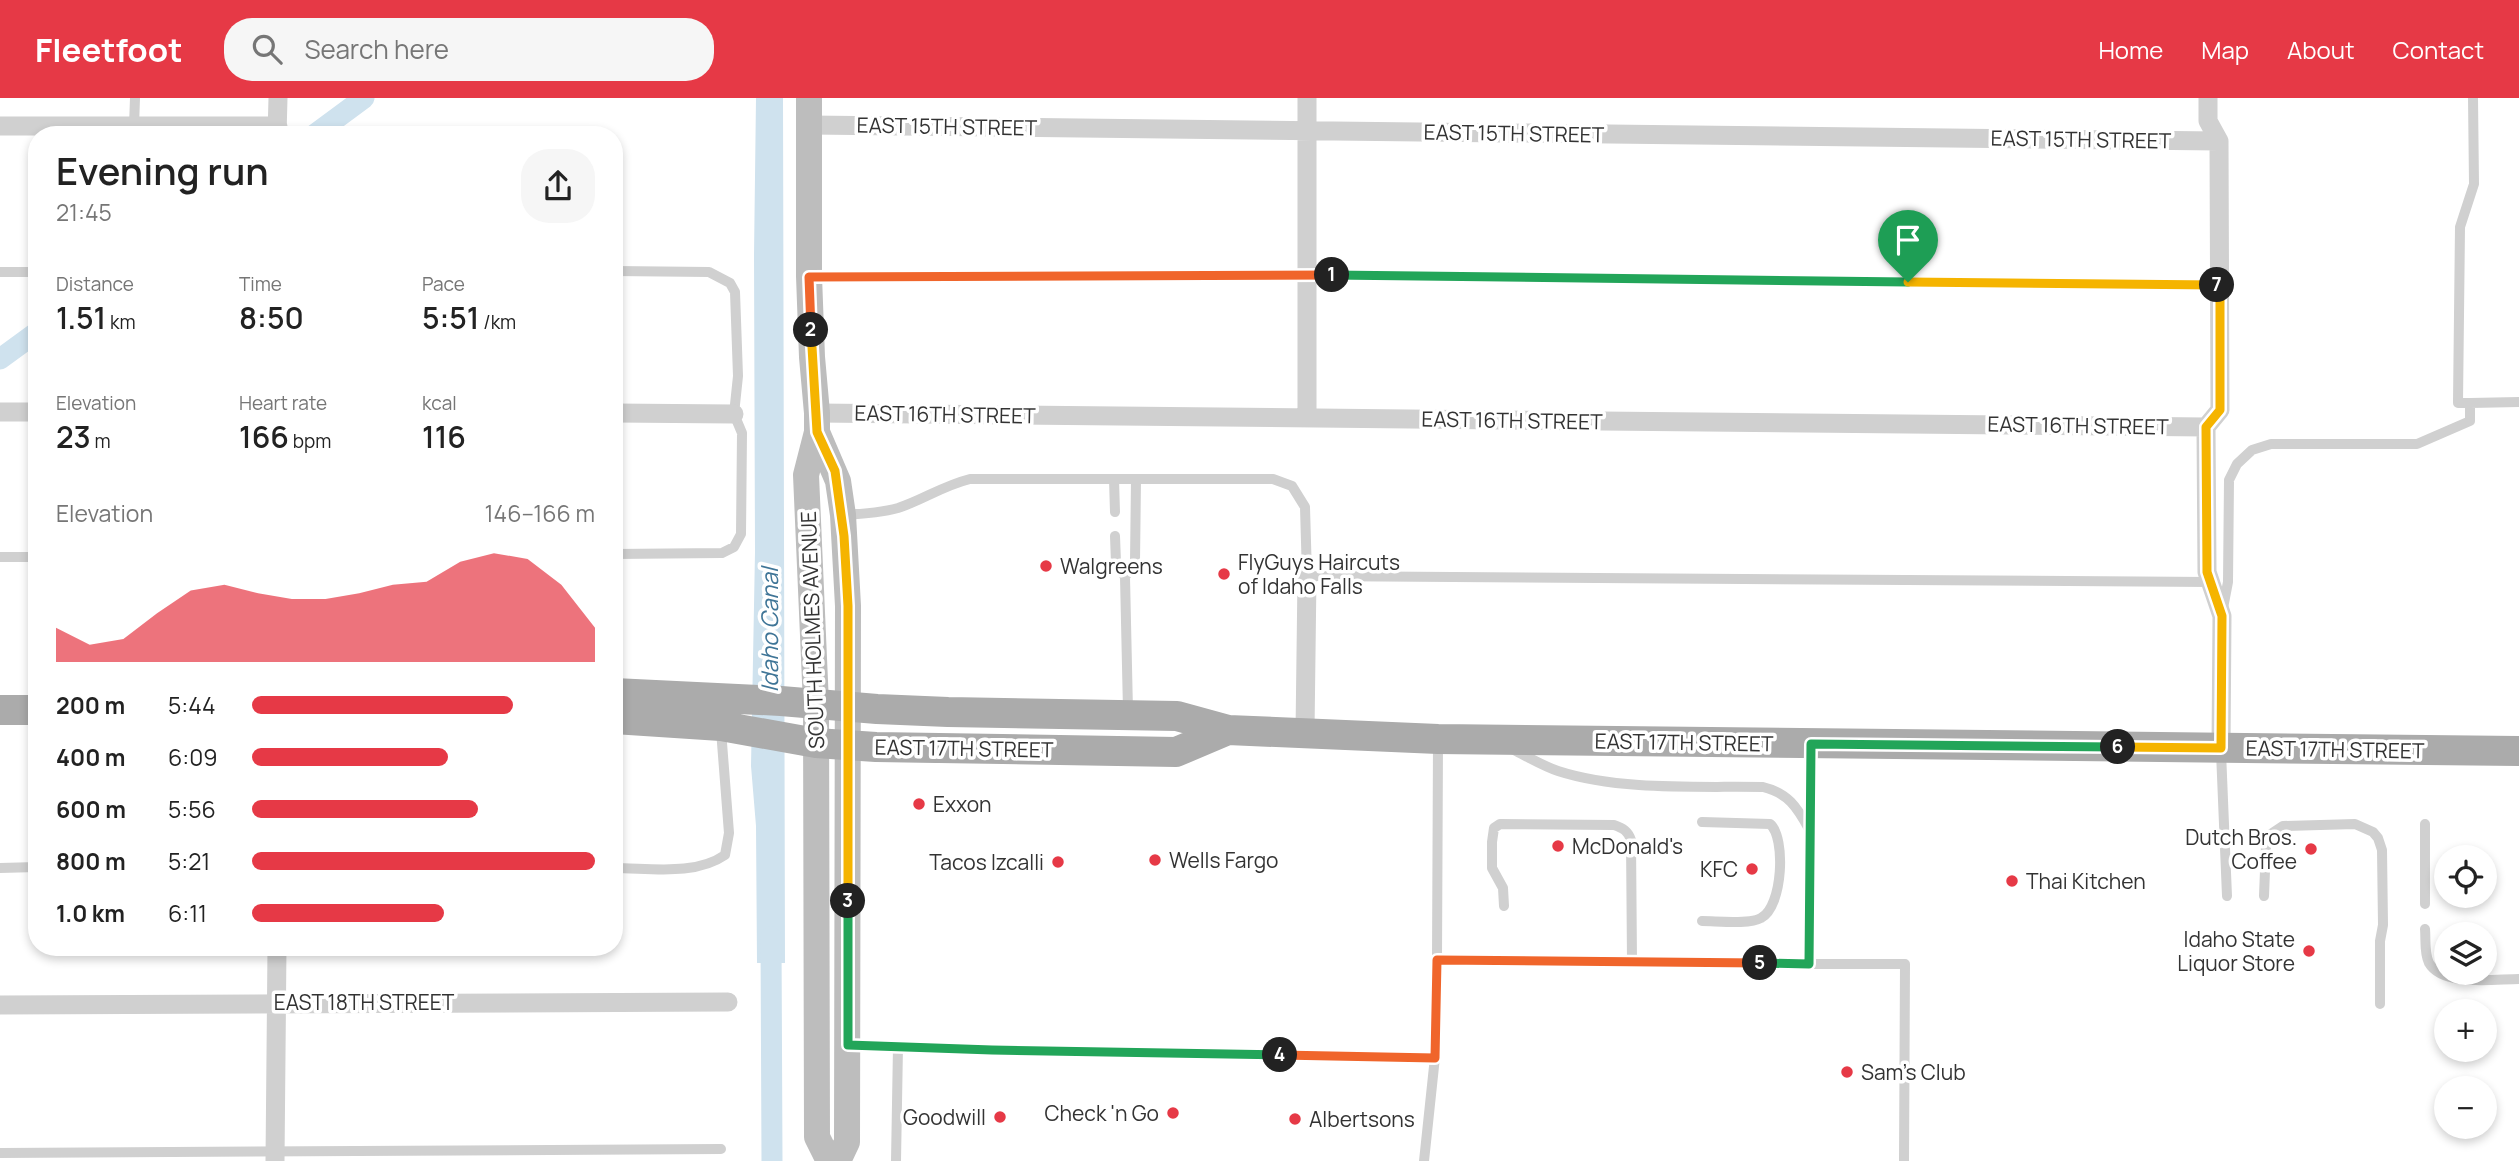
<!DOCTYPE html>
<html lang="en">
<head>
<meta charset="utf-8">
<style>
  :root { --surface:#fff; --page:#f6f6f6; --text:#222; --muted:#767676; --accent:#e63946 }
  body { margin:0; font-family:Manrope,sans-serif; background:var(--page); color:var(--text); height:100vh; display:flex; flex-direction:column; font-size:26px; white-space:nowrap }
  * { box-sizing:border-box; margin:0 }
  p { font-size:23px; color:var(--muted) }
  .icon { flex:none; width:38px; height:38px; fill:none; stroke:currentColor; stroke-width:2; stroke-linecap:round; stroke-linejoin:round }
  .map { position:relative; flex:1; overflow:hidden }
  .panel { position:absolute; left:28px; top:28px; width:595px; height:830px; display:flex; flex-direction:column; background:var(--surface); border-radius:28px; box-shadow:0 4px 10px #0003 }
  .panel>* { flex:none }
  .fabs { position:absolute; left:2434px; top:747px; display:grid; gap:14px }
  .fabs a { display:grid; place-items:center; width:63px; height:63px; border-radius:50%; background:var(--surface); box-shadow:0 4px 10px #0003; font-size:35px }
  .pin { position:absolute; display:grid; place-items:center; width:60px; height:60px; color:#fff; margin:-72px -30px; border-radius:50% 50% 50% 0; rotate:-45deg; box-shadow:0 0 7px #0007 }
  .pin .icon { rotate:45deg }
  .km { position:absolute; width:35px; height:35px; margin:-18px; border-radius:50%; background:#222; color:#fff; font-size:19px; line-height:35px; text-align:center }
  .round { display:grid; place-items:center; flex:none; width:74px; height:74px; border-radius:28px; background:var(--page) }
  .head { display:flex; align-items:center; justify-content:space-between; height:119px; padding:0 28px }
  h1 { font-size:38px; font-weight:600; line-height:52px }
  .metrics { display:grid; grid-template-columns:repeat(3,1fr); gap:10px; height:119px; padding:7px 28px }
  .metrics div { display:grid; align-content:center }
  .metrics b { font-size:30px; font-weight:600 }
  .metrics small { font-size:19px; font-weight:400 }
  .metrics p { font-size:19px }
  .chart { height:196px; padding:14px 28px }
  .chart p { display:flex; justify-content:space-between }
  .chart svg { width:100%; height:126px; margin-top:7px; fill:var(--accent); opacity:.7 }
  ul { padding:0 28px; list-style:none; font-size:23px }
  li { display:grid; grid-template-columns:112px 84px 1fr; align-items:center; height:52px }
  li i { height:18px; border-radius:9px; background:var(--accent) }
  header { display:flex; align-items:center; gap:42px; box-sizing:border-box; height:98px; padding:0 35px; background:var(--accent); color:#fff }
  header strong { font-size:33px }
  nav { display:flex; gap:38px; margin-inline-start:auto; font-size:24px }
  .search { width:490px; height:63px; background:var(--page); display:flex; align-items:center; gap:18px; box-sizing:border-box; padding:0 24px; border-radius:28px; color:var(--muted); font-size:26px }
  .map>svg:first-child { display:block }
</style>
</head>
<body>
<header>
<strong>Fleetfoot</strong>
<div class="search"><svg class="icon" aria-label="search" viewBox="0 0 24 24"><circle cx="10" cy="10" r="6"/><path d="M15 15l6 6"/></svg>Search here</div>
<nav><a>Home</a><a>Map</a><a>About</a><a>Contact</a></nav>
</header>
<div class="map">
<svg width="2519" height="1063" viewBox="0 0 2519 1063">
  <rect width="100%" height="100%" fill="#fff"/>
  <path fill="#cfe2ee" d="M756,0H783L785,865H757L756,728L751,668L755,454L754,157Z"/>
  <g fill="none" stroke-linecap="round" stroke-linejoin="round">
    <path stroke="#cfe2ee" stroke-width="21" d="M314,37L364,0
      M0,261L37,234
      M771,839L772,1063"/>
    <path stroke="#d0d0d0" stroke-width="10" d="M134,28L135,0
      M614,173L709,174L730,185L735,194L738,278L734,316L742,335L741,436L734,449L722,455L614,456
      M0,174H37
      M810,179L1306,176L2219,187
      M2470,305H2458L2460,129L2474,86L2473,0
      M1114,381L1115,414
      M1136,381H1273L1292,388L1305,409L1307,478L2210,484
      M843,417C862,416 880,415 898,410C923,402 942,388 970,381H1136L1135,464L1125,479L1128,613
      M1115,438L1116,465L1125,479
      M0,459H37
      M2223,510L2228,484L2229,382L2237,366L2252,352L2271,346H2417L2470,323V305L2519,304
      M1514,652C1528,659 1543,668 1558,673C1620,693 1698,688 1763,689C1788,695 1797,709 1809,731
      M2221,654L2227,798
      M1702,724L1770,726C1786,739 1783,809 1761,820C1749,827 1717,823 1702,823
      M2425,726V806
      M0,770L37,769
      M614,770C650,770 695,778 725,757L729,735L721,632
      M2264,798L2266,747L2271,736L2283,728L2355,726L2373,734L2378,740L2382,752L2383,827L2380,843V906
      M1504,808L1503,790L1492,770V744L1494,730L1500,726L1614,727C1623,730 1628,733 1631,742L1632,864
      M2425,831C2426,842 2424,855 2429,865C2443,889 2494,881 2519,881
      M1437,862L1438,645
      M1809,866H1905L1904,1063
      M848,947L992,952L1435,959L1437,862L1809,866L1811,647
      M0,1055L721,1051
      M896,1063L898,948
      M1424,1063L1435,959"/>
    <path stroke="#d0d0d0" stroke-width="19" d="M2208,0V23L2219,43L2220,312L2206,329L2207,474L2222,518L2221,650
      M809,27L2219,43
      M0,28H278
      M277,37L278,0
      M0,314H37
      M614,315L734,316
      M817,315L2206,329
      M1307,320V0
      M1305,634L1307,478
      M0,907L728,904
      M275,1063L277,849"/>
    <path stroke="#bdbdbd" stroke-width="26" d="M809,0V178L812,259L817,315V334L806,377L816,606L817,1039L829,1063
      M817,334L838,383L843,417L848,508L847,1044L838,1063"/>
    <path stroke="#ababab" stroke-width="30" d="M614,595L781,603L877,611L948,614L1177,618L1228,632L1438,641L2519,653
      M0,612H37
      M614,621L721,628L816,645L876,649L1176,654L1228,632"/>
  </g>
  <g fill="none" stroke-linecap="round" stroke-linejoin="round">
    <g stroke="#fff" stroke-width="14">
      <path id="split-1" d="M1332,177L1908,184"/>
    </g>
    <g stroke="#fff" stroke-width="14">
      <path id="split-2" d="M811,232L809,179L1332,177"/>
    </g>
    <g stroke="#fff" stroke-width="14">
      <path id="split-3" d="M811,232L817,334L835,373L844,438L848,508V803"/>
    </g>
    <g stroke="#fff" stroke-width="14">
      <path id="split-4" d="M848,803V947L992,952L1280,957"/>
    </g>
    <g stroke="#fff" stroke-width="14">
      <path id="split-5" d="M1280,957L1435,960L1437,862L1760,865"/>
    </g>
    <g stroke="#fff" stroke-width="14">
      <path id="split-6" d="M1760,865L1809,866L1811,646L2118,649"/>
    </g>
    <g stroke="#fff" stroke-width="14">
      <path id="split-7" d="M2118,649L2221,650L2222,518L2207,474L2206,329L2220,312V187H2217"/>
    </g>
    <g stroke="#fff" stroke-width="14">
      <path id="split-8" d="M1908,184L2217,187"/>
    </g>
    <use href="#split-1" stroke="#22a559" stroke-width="9"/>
    <use href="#split-2" stroke="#f0652b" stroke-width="9"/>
    <use href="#split-3" stroke="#f5b400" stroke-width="9"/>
    <use href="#split-4" stroke="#22a559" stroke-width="9"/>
    <use href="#split-5" stroke="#f0652b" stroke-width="9"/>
    <use href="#split-6" stroke="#22a559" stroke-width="9"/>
    <use href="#split-7" stroke="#f5b400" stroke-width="9"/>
    <use href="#split-8" stroke="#f5b400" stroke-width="9"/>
  </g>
  <g fill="#e63946" stroke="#fff" stroke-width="2.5">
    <circle cx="1046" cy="468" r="7"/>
    <circle cx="1224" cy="476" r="7"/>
    <circle cx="919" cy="706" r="7"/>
    <circle cx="1558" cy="748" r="7"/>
    <circle cx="2311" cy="751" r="7"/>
    <circle cx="1155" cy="762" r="7"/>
    <circle cx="1058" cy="764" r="7"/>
    <circle cx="1752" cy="771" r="7"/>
    <circle cx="2012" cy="783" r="7"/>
    <circle cx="2309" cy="853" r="7"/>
    <circle cx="1847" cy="974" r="7"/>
    <circle cx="1173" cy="1015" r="7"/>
    <circle cx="1000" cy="1019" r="7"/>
    <circle cx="1295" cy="1021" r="7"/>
  </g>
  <g text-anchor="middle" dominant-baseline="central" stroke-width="7" stroke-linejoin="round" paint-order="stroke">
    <g font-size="21" fill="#333" stroke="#fff">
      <text transform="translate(947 28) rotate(1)">EAST 15TH STREET</text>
      <text transform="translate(1514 35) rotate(1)">EAST 15TH STREET</text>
      <text transform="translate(2081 41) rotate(1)">EAST 15TH STREET</text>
      <text transform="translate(945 316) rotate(1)">EAST 16TH STREET</text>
      <text transform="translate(1512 322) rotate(1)">EAST 16TH STREET</text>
      <text transform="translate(2078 327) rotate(1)">EAST 16TH STREET</text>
      <text transform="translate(812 532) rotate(-92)">SOUTH HOLMES AVENUE</text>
      <text transform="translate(1684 644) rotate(1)">EAST 17TH STREET</text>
      <text transform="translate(964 650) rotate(1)">EAST 17TH STREET</text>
      <text transform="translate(2335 651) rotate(1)">EAST 17TH STREET</text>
      <text x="364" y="904">EAST 18TH STREET</text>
    </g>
    <g font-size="21" fill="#333" stroke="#fff" text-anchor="start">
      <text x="1238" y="464">FlyGuys Haircuts<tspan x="1238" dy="24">of Idaho Falls</tspan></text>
      <text x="1060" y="468">Walgreens</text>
      <text x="933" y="706">Exxon</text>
      <text x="2297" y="739" text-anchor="end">Dutch Bros.<tspan x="2297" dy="24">Coffee</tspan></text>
      <text x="1572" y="748">McDonald's</text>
      <text x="1169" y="762">Wells Fargo</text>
      <text x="1044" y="764" text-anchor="end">Tacos Izcalli</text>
      <text x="1738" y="771" text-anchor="end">KFC</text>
      <text x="2026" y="783">Thai Kitchen</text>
      <text x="2295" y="841" text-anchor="end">Idaho State<tspan x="2295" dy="24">Liquor Store</tspan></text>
      <text x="1861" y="974">Sam's Club</text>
      <text x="1159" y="1015" text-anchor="end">Check 'n Go</text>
      <text x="986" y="1019" text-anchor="end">Goodwill</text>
      <text x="1309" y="1021">Albertsons</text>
    </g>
    <g font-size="23" font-style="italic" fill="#3f7597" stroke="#fff">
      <text transform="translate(769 532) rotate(-90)">Idaho Canal</text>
    </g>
  </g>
</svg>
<div class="fabs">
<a><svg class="icon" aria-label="locate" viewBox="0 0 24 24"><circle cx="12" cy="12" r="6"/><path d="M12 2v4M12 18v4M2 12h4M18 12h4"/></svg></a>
<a><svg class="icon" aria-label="layers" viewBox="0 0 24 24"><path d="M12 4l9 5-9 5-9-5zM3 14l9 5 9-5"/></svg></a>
<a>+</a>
<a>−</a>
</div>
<div class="pin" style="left:1908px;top:184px;background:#1e9e55"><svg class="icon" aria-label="arrive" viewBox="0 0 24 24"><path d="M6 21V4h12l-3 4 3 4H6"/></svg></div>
<b class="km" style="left:1332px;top:177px">1</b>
<b class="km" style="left:811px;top:232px">2</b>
<b class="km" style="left:848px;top:803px">3</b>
<b class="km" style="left:1280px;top:957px">4</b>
<b class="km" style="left:1760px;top:865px">5</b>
<b class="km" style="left:2118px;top:649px">6</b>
<b class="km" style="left:2217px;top:187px">7</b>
<section class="panel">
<div class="head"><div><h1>Evening run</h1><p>21:45</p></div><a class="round"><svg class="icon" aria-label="share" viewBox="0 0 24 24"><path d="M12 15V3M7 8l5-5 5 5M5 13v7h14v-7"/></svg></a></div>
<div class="metrics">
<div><p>Distance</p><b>1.51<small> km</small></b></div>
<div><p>Time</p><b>8:50</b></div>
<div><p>Pace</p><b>5:51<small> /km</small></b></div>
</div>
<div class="metrics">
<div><p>Elevation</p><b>23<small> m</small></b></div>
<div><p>Heart rate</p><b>166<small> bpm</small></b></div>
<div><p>kcal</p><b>116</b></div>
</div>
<div class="chart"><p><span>Elevation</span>146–166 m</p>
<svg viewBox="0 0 160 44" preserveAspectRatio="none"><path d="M0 44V32L10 38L20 36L30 27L40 19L50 17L60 20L70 22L80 22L90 20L100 17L110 16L120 9L130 6L140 8L150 17L160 32V44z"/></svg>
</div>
<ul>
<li><b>200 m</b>5:44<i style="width:76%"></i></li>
<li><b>400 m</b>6:09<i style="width:57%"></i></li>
<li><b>600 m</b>5:56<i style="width:66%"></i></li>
<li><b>800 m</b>5:21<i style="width:100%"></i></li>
<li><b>1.0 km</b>6:11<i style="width:56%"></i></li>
</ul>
</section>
</div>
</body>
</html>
